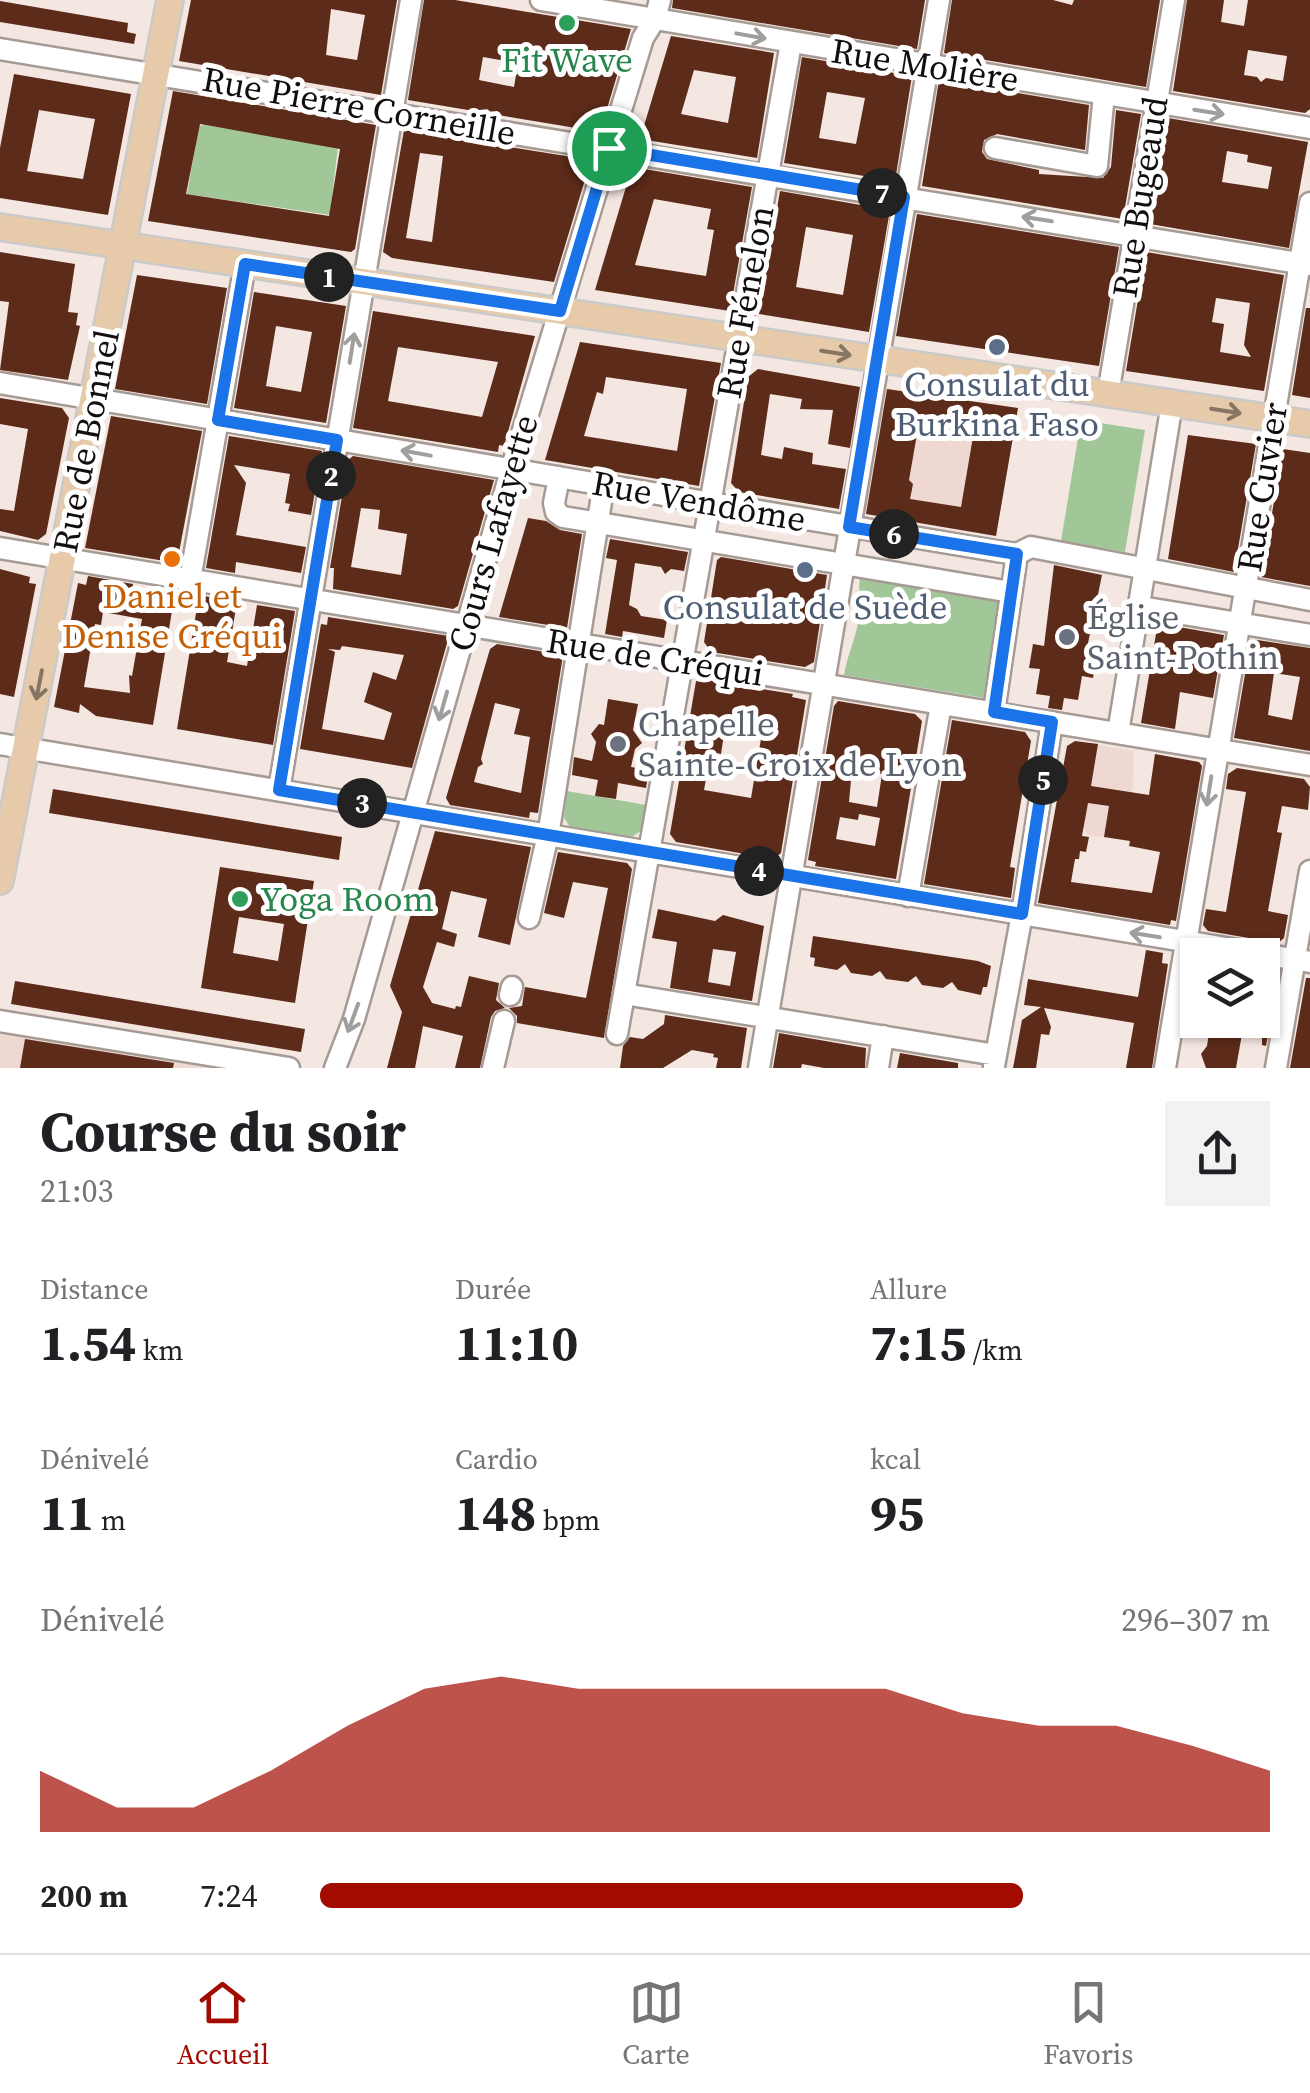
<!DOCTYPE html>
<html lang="fr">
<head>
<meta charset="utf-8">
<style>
  :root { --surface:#fff; --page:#f2f2f2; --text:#202124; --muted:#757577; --line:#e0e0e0; --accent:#a20b00 }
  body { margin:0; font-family:"Source Serif 4",serif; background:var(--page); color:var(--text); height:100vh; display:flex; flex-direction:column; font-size:38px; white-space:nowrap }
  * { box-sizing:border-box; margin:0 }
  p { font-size:32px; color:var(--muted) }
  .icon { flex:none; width:55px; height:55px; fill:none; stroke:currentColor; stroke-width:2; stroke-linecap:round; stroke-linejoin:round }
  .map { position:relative; height:1068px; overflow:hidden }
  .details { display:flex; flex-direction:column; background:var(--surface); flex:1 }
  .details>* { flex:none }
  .fabs { position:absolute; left:1180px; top:938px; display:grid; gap:20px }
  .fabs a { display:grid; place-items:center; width:100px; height:100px; border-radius:0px; background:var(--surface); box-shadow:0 2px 8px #0004; font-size:50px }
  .pin { position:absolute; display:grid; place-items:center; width:85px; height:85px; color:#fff; margin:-42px; border:5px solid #fff; border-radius:50%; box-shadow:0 2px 10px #0007 }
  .km { position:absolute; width:50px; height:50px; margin:-25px; border-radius:50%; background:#222; color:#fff; font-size:28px; line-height:50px; text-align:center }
  .round { display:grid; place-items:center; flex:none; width:105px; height:105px; border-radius:0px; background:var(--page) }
  .summary { display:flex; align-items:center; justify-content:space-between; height:170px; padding:0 40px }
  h1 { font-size:55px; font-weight:700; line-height:75px }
  .figures { display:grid; grid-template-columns:repeat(3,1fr); gap:15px; height:170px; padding:10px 40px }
  .figures div { display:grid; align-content:center }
  .figures b { font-size:50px; font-weight:700 }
  .figures small { font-size:28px; font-weight:400 }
  .figures p { font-size:28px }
  .chart { height:280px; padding:20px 40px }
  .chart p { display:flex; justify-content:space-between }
  .chart svg { width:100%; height:180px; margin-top:10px; fill:var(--accent); opacity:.7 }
  ul { padding:0 40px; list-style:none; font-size:32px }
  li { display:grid; grid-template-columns:160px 120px 1fr; align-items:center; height:75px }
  li i { height:25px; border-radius:12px; background:var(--accent) }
  .tab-bar { display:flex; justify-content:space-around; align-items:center; height:140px; border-top:2px solid var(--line); background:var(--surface); font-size:28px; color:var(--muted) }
  .tab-bar a { display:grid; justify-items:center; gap:5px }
  .tab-bar .selected { color:var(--accent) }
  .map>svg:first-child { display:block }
</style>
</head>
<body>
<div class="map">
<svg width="1310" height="1068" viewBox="0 0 1310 1068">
  <rect width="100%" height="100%" fill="#f4e7e2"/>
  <path fill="#eed8d1" d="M885,388L1018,408L996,536L864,514Z
    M1098,745L1134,751L1132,799L1142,842L1087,835L1084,828L1054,824L1089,798Z
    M0,1021L289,1068H0Z"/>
  <path fill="#a1c799" d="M204,125L338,146L330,215L187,194L199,126Z
    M1081,420L1145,430L1125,552L1061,541Z
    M860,577L1001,597L984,698L844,675C848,652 858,634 860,610C861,599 858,589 860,577Z
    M567,791L646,805L642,830L632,837L570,827L564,818Z"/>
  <path fill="#5d2b19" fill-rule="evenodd" d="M191,0H397L381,95L179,61ZM331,9L365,15L357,60L326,55Z
    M424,0H455L631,29L600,132L408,100ZM483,57L518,63L514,87L479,80Z
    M673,0H925L917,49L672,8Z
    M952,0H1053L1072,5L1074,0H1160L1146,87L944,53Z
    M1187,0H1224L1221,22L1244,26L1248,0H1310V109L1305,113L1173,91ZM1248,50L1287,56L1283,81L1266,78L1261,82L1257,77L1244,75Z
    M0,1L128,23L127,32L136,34L134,44L0,22Z
    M671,36L774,53L757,158L640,139ZM694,70L736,77L728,123L681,114Z
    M802,57L912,76L895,181L784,163ZM827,92L865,98L856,144L819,138Z
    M14,74L131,94L108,215L0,198V148ZM39,110L95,119L83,179L27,171Z
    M939,80L1089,105L1085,150L997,134L984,140L982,152L987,159L1039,170V174L1103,178L1111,167L1116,110L1141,114L1123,219L922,186Z
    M173,91L376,125L355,249L351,252L148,221ZM200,124L340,149L329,216L186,194Z
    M1168,118L1308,142L1289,248L1150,224ZM1227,151L1248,155L1247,162L1272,167L1268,189L1222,182Z
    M404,130L591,160L554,282L392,258L383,252ZM420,153L443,156L432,242L406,238Z
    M632,167L752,187L730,311L595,290ZM654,199L711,209L707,229L714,230L706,276L635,265Z
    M780,191L890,210L869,332L759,314ZM806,227L853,235L843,295L796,287Z
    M917,214L1119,247L1099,366L896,336Z
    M0,252L75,264L68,312L78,313L76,325L80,326L68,380L0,370L9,302L0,301Z
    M1146,252L1284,275L1264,391L1126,371ZM1216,298L1250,303L1244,345L1251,357L1220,352L1224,324L1212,322Z
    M137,275L227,288L207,404L115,389Z
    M254,292L346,306L326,423L234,408ZM276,326L312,332L301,392L266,386Z
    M1306,308H1310V398L1292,395Z
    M373,311L535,336L504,446L499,445L498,452L353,428ZM398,347L498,362L482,417L388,401Z
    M580,342L721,363L699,486L545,460ZM606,377L687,389L677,451L584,436L597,392L603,394Z
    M758,369L860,387L850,448L828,444L833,410L800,409L802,399L770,394L761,455L782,459L784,447L813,453L812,464L846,469L839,509L739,492L731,483L748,377Z
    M887,389L1018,408L996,536L866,514ZM924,417L975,425L961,507L910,499L913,484L909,480L917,434L921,433Z
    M0,398L62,408L69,418L46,534L38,540L0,531V509L14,511L28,429L0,424Z
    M111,416L202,431L177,563L85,548Z
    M1188,435L1256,444L1234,572L1168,559Z
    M229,436L322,451L311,515L288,511L290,504L285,503L290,474L234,465L246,483L236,535L306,547L301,573L236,562L235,573L206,568Z
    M1283,449L1310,453V586L1261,577Z
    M353,456L494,480L458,606L453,609L333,589L334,568H330L348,460ZM361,508L380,510L378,529L407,534L401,575L351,567Z
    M528,518L546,521L560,530L582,534L567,628L499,617Z
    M610,539L688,552L684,571L671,569L665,574L661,567L635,563L629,605L637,609L641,616L667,620L664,638L623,631L622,637L605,634L617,560L606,558Z
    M721,557L827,575L814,662L805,667L711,652L704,642L717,560Z
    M1054,565L1102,575L1086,653L1097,655L1093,678L1082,676L1078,700L1064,698L1062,710L1048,708L1050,696L1036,694L1040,669L1029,668L1033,644L1044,646Z
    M0,569L30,577L29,583L36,584L14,697L0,694Z
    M88,576L133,584L131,598L173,605L153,725L96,716L80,704L79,713L54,707L78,583L86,585ZM103,612L142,619L132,676L129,675L130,693L84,687L95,624L101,625Z
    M199,595L237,602L227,662L247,666L257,605L295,611L273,745L177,729Z
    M328,617L449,636L412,768L300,749L321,624L327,625ZM342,646L404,655L396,680L373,672L364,702L392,713L384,740L322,729L335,652L328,649L340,650Z
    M1162,624L1224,635L1213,698L1180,692L1175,729L1141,723L1157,628Z
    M1251,639L1310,648V751L1234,738ZM1274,673L1300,677L1292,720L1268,715Z
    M497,644L563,655L538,813L530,812L529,818L450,805L446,798L490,649ZM495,703L520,709L514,734L530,737L521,793L474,782L478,767L483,764L481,759Z
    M702,679L793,694L792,697L806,700L781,853L774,859L676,842L670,834L696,681L701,682ZM726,721L763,727L751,798L704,790L711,752L721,754Z
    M608,699L638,704L633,730L642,743L635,749L631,767L649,770L646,788L618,783L616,799L595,796L598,780L572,775L574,757L592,761L596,742L591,734L599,724L604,725Z
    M838,701L915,714L922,721L896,879L815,866L816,862L808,860L834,706ZM852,769L882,774L877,807L849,802ZM859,814L880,818L875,846L836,839L840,817L858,820Z
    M952,720L1025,732L1031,741L1010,867L1015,868L1011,898L924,884Z
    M1075,741L1098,744L1091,786L1149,795L1155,754L1199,762L1202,766L1176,921L1171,920L1170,925L1038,903L1067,746ZM1088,803L1109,806L1104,837L1130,841L1129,846L1160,852L1152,893L1071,882L1075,859H1079L1080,851L1086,852L1089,837L1082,836Z
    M1237,768L1304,779L1310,787L1308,810L1282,806L1277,832L1282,833L1268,911L1288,915L1284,938L1278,943L1208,931L1203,925L1206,909L1226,912L1246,792L1226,789L1228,774Z
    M53,789L342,837L339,860L49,813Z
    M435,831L531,847L510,945L478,937L487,899L451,891L442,929L457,934L454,947L437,942L423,987L432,1003L455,1009L456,1006L461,1007L469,976L499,983L496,1000L505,1008L495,1011L491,1017L480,1068H455L463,1036L423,1026L415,1068H387L402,1012L390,986Z
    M558,852L627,863L632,869L604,1038L517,1023V1016L509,1008L522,1006L525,987L586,998L608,888L573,882L564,918L544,913Z
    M220,867L314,881L295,1003L201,988ZM239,917L284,924L278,961L233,953Z
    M658,909L715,921L723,915L764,926L752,1001L670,988L677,942L652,938ZM713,949L736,952L730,986L708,982Z
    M813,936L978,961L991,966L987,987H983L981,995L958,990L952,982L943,988L922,985L916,976L908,982L886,979L880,971L872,976L851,973L845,964L837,970L814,966L815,958L810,957Z
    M1146,950L1163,953L1162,963L1168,964L1152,1068H1126L1134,1023L1044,1008L1051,1027L1049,1035L1041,1034L1036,1068H1013L1022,1020L1041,1007L1024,1005L1028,979L1138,997Z
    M1262,970L1279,972L1266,1046L1262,1045V1037L1242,1034L1236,1068H1206L1201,1054L1207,1046L1211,1020H1262Z
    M1306,978H1310V1068H1290Z
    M15,981L305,1029L301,1052L11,1004Z
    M665,1015L747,1028L741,1068H716L718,1058L713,1057L714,1054L692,1050L663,1068H620L623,1046L630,1037L643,1039L664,1024Z
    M779,1033L866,1048L865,1068H824L802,1064L801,1068H773Z
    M25,1039L174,1063L173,1068H20Z
    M900,1053L958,1063V1068H897Z"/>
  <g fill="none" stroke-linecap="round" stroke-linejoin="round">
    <g stroke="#a69a95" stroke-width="25">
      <path id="minor" d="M541,0L1310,128
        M0,49L1310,265
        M995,148L1097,166L1104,94
        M0,383L996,551L1017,554L1031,547L1310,600
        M1108,394L1174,0
        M559,477L554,503L556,512L563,517L1011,592
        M0,548L1310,765
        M190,580L245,264
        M1141,607L1310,635
        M994,712L1017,554
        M1118,733L1172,403
        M0,744L1310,962
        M279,790L411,0
        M908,896L941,704
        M529,918L549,830L604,483
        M624,994L996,1055
        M510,995L512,987
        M0,1021L289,1068
        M617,1034L791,43
        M994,1066L1024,903L1052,722
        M335,1068L354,1019L517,450L643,38L655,19L660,0
        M493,1068L504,1021
        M759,1068L939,0
        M878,1068L883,1036
        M1165,1068L1310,203
        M1276,1068L1310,871"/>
    </g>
    <g stroke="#cbcaca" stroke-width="30">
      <path id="major" d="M0,227L1310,424
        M0,881L170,0"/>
    </g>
    <use href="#minor" stroke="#fff" stroke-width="20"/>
    <use href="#major" stroke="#e6caa9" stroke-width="25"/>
  </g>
  <defs><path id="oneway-shaft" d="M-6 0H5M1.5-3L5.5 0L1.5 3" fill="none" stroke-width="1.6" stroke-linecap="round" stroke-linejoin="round" transform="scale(2.5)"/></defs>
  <g stroke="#a09f9e">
    <use href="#oneway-shaft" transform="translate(751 36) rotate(10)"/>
    <use href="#oneway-shaft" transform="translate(1209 112) rotate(9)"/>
    <use href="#oneway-shaft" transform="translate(1037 219) rotate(-171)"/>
    <use href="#oneway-shaft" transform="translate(352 348) rotate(-81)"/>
    <use href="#oneway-shaft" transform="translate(416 453) rotate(-170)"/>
    <use href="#oneway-shaft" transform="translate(443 706) rotate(106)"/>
    <use href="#oneway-shaft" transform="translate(1209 791) rotate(99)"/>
    <use href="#oneway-shaft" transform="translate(1145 935) rotate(-171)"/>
    <use href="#oneway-shaft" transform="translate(353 1018) rotate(110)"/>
  </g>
  <g stroke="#877563">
    <use href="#oneway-shaft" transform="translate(836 353) rotate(9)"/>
    <use href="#oneway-shaft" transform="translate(1226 411) rotate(9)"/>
    <use href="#oneway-shaft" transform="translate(39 685) rotate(101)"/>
  </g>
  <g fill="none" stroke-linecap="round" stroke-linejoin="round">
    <g stroke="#fff" stroke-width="20">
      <path id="route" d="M609,148L904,197L849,527L1017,554L994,712L1052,722L1022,914L279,790L337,440L218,420L245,264L560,311Z"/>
    </g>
    <use href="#route" stroke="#1a73e8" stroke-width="12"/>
  </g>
  <g fill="#2e9e5b" stroke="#fff" stroke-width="4">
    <circle cx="567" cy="23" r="10"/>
    <circle cx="240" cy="899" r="10"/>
  </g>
  <g fill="#5c6f8a" stroke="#fff" stroke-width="4">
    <circle cx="997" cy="347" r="10"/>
    <circle cx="805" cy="570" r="10"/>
  </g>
  <circle fill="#e8710a" stroke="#fff" stroke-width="4" cx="172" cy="559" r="10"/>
  <g fill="#6b7280" stroke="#fff" stroke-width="4">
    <circle cx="1067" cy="637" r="10"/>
    <circle cx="618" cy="744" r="10"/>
  </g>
  <g text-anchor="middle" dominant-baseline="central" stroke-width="10" stroke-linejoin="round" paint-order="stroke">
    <g font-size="35" fill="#27864d" stroke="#fff">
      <text x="567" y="60">Fit Wave</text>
      <text x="260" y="899" text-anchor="start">Yoga Room</text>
    </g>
    <g font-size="35" fill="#120e0d" stroke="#fff">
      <text transform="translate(925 65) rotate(9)">Rue Molière</text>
      <text transform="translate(359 106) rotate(10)">Rue Pierre Corneille</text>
      <text transform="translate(1140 197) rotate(-81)">Rue Bugeaud</text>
      <text transform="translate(745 302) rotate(-80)">Rue Fénelon</text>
      <text transform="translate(86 441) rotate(-79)">Rue de Bonnel</text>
      <text transform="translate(1262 487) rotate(-81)">Rue Cuvier</text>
      <text transform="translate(699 501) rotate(10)">Rue Vendôme</text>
      <text transform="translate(493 533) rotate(-74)">Cours Lafayette</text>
      <text transform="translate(655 657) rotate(9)">Rue de Créqui</text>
    </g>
    <g font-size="35" fill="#4e5e75" stroke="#fff">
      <text x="997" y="384">Consulat du<tspan x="997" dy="40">Burkina Faso</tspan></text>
      <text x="805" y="607">Consulat de Suède</text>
    </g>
    <g font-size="35" fill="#c56008" stroke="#fff">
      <text x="172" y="596">Daniel et<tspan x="172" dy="40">Denise Créqui</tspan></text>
    </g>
    <g font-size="35" fill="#5b616d" stroke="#fff" text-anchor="start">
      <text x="1087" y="617">Église<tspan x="1087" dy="40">Saint-Pothin</tspan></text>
      <text x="638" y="724">Chapelle<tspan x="638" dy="40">Sainte-Croix de Lyon</tspan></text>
    </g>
  </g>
</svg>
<div class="fabs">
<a><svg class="icon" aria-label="layers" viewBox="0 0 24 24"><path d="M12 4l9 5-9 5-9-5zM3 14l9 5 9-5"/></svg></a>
</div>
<div class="pin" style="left:609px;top:148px;background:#1e9e55"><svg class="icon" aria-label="arrive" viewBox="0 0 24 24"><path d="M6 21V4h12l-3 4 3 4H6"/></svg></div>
<b class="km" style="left:329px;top:277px">1</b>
<b class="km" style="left:331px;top:476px">2</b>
<b class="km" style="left:362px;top:803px">3</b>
<b class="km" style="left:759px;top:871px">4</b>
<b class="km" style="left:1043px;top:780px">5</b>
<b class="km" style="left:894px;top:534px">6</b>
<b class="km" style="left:882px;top:193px">7</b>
</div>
<section class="details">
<div class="summary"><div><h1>Course du soir</h1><p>21:03</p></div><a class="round"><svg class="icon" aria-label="share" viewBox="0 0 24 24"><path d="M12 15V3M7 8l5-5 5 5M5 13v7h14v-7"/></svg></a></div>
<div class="figures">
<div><p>Distance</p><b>1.54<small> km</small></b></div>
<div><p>Durée</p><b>11:10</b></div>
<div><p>Allure</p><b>7:15<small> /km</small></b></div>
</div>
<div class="figures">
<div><p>Dénivelé</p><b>11<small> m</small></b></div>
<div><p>Cardio</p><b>148<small> bpm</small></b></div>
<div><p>kcal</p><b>95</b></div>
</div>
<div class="chart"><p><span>Dénivelé</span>296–307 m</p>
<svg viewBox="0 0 160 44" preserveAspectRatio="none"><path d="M0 44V29L10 38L20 38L30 29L40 18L50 9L60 6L70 9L80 9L90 9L100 9L110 9L120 15L130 18L140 18L150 23L160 29V44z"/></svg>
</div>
<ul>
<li><b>200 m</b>7:24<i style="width:74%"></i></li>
</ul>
</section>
<nav class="tab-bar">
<a class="selected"><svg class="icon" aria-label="home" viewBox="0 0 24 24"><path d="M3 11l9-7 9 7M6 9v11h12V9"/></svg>Accueil</a>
<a><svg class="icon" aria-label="map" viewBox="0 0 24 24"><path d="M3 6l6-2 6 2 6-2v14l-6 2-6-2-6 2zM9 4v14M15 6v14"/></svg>Carte</a>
<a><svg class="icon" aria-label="saved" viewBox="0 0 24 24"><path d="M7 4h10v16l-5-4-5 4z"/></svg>Favoris</a>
</nav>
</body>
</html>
